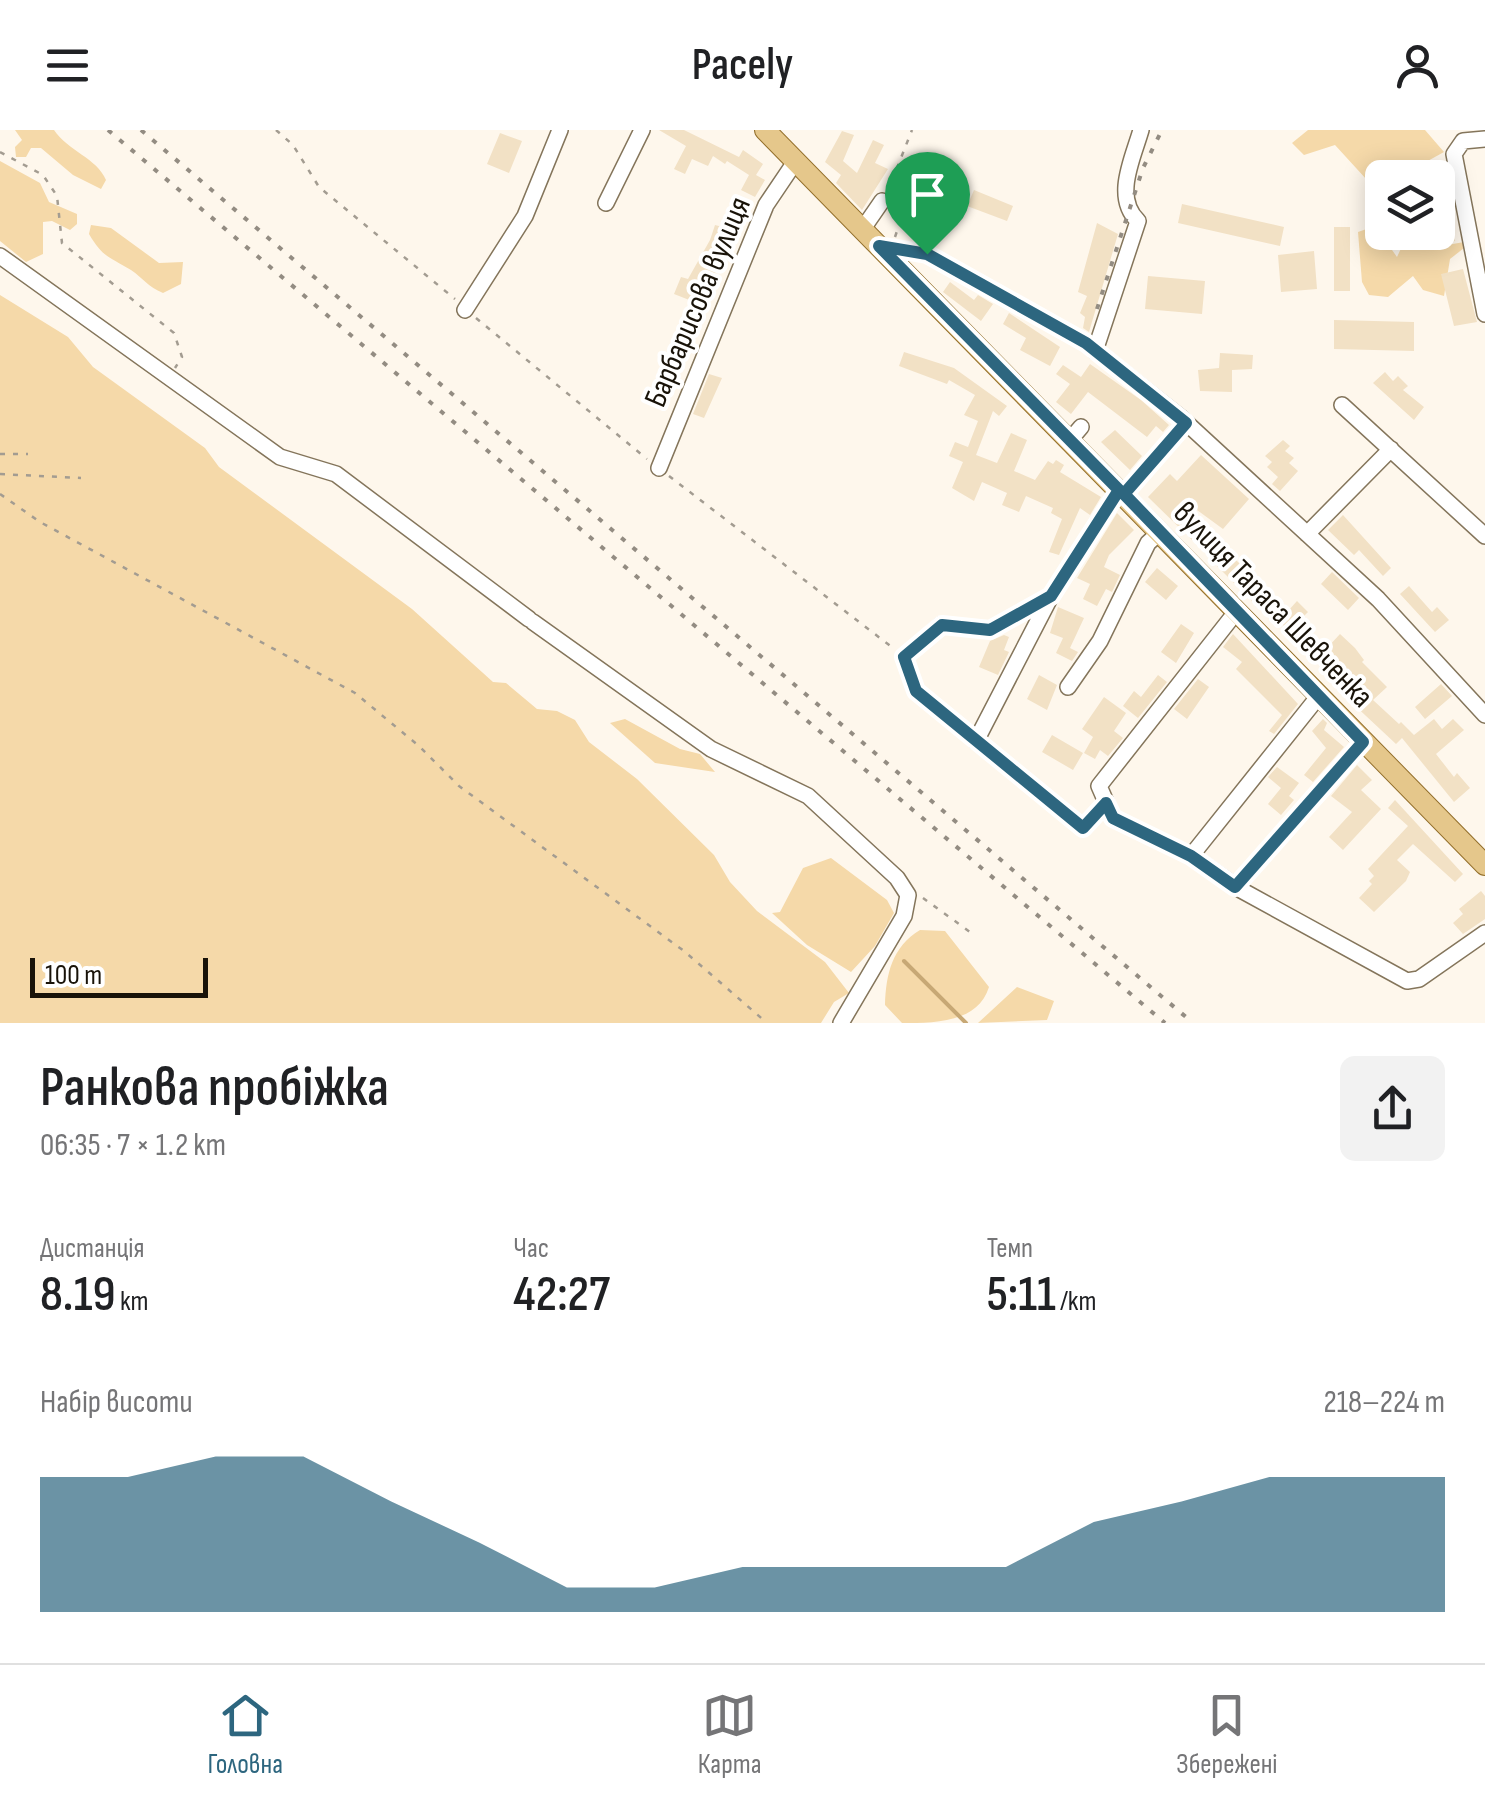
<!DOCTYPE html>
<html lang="uk">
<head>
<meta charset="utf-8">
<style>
  :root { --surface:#fff; --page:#f2f2f2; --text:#202124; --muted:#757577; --line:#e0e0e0; --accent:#2d667f }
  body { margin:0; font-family:"Sofia Sans Condensed",sans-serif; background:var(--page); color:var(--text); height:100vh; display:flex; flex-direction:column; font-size:38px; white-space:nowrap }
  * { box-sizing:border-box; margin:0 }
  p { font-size:32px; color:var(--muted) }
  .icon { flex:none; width:55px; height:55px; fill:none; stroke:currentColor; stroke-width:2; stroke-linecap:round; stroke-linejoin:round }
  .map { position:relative; height:893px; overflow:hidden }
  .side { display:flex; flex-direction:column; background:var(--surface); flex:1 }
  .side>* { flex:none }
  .controls { position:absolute; left:1365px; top:30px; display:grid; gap:20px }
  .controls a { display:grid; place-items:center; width:90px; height:90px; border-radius:15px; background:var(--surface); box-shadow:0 5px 25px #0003; font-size:50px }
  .scale { position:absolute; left:30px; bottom:25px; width:178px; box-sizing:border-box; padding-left:10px; border:5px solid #191309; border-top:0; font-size:28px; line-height:35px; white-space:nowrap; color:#191309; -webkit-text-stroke:8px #fff; paint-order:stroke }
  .pin { position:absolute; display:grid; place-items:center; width:85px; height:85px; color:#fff; margin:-102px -42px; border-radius:50% 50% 50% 0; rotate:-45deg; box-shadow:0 0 10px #0007 }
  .pin .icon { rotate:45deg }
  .round { display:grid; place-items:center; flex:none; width:105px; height:105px; border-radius:15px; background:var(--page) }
  .headline { display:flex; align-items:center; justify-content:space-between; height:170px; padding:0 40px }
  h1 { font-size:55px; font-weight:600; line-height:75px }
  .figures { display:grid; grid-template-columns:repeat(3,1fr); gap:15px; height:170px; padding:10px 40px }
  .figures div { display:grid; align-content:center }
  .figures b { font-size:50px; font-weight:600 }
  .figures small { font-size:28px; font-weight:400 }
  .figures p { font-size:28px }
  .chart { height:280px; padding:20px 40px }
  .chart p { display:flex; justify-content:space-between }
  .chart svg { width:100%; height:180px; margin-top:10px; fill:var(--accent); opacity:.7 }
  header { display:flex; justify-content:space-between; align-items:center; height:130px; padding:0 40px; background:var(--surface); font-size:45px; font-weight:600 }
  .tabs { display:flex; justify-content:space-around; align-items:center; height:140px; border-top:2px solid var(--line); background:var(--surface); font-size:28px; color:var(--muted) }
  .tabs a { display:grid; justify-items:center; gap:5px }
  .tabs .current { color:var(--accent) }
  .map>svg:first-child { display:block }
</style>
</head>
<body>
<header><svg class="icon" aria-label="menu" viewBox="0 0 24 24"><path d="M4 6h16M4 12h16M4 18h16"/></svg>Pacely<svg class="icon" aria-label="person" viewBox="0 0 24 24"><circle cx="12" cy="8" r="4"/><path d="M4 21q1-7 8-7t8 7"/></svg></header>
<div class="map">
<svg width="1485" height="893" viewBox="0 0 1485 893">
  <rect width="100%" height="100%" fill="#fef7ec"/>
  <path fill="#f5d9a9" d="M15,0H54C68,21 97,28 106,50L101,59L73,45L41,18H31L26,27H16L15,17L22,10Z
    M1308,0H1425L1444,22L1415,38L1412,47L1382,48V56L1367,50L1335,15L1304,25L1292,13Z
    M0,31L40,53L49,72L77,84V94L70,100L52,91L43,92V124L26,132L0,111Z
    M91,95L111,98L159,133L183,132L181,154L163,163C148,157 143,148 131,140C110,127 103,128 89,104Z
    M1375,96L1397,127L1404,112L1402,103H1428L1436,117L1464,112V118L1450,129L1444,166L1423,160L1413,146L1388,167L1369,165L1362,152L1358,102Z
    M0,165L68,207L93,237L205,318L219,337L412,479L493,552L506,553L537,579L557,581L575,590L589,612L637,649L714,725L730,752L757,781L825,832L849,863L834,872L821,893H0Z
    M625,589L680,619L700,624L715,642L655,633L610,593Z
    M831,728L887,770L894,783L875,816L851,842L807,815L772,783L780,782L803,738Z
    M920,800L945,801L989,857C978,893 934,893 902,893L885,875C886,844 892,817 920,800Z
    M1017,857L1054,871L1047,890L978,893Z"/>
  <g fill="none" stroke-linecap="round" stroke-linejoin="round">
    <path stroke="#c7a875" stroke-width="4" d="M904,831L966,893"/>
  </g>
  <path fill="#f2e1c5" d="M659,0H684L739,27L743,20L763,34L756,45L765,50L755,67L741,60L749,45L727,31L725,34L713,26L708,36L692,29L685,44L674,39L686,16Z
    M842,1L854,5L843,31L857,43L873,10L884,15L875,33L888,39L862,80L836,53L841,45L825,32Z
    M500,3L522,11L509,43L487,34Z
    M974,60L1013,76L1007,91L967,76Z
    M1450,73L1455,111L1437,116L1434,104L1438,103V75Z
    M1182,74L1284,97L1280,116L1178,93Z
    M1097,93L1118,104L1089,202L1083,198L1085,187L1080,183L1087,166L1078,162Z
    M715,95L730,99L724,129L707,157L714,159L707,177L674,164L681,147L688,149L710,110Z
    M1334,97H1350V161H1334Z
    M1314,121L1317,159L1281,162L1278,125Z
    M1463,139L1477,192L1454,196L1441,144Z
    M1148,146L1205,151L1202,184L1145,179Z
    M950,152L974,170L978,165L993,174L981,191L943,162Z
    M1009,183L1060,217L1050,236L1020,220L1026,208L1003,194Z
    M1334,190L1414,192V221L1334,219Z
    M904,222L954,238L1007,276L999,286L993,281L976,325L997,333L1011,303L1027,310L1014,341L1035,350L1048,331L1053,334L1056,330L1064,335L1060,342L1101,367L1090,385L1080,378L1059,425L1049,422L1062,389L1051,383L1053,378L1026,366L1019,382L1002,375L1007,363L982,352L974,371L952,358L963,332L949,326L955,312L968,317L978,291L964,285L975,265L949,250L947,254L899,236Z
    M1220,223L1253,225L1252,239L1232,240V262L1200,261L1198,240L1219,238Z
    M1090,234L1141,270L1169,295L1163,302L1156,296L1147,307L1088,262L1071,284L1056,272L1070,254L1056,244L1063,235L1081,247Z
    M1385,242L1393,251L1398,246L1408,256L1403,260L1424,277L1414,290L1373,253Z
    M709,244L722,248L704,288L693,284Z
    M1115,300L1142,326L1130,340L1101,312Z
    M1283,310L1290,316L1285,321L1294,328L1289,333L1298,341L1280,361L1272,354L1278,347L1267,337L1272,332L1265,326Z
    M1201,325L1249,369L1223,399L1197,380L1192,386L1205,399L1193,411L1148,367L1170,344L1177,351Z
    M1117,383L1134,400L1109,425L1104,437L1120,445L1112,462L1106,459L1097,476L1083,469L1090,454L1077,448Z
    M1343,385L1391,438L1383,446L1359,420L1354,425L1328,400Z
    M1225,419L1271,465L1259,478L1212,431Z
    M1157,438L1178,456L1166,470L1145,452Z
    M1332,442L1359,468L1348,480L1321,454Z
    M1409,456L1432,482L1437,477L1449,490L1435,502L1400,464Z
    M1297,471L1308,482L1300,490L1327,518L1340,504L1355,518L1364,530L1362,532L1387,557L1373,570L1399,594L1401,592L1414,605L1434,589L1442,599L1453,589L1464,600L1436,624L1454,647L1457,643L1470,658L1454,672L1402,608L1396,614L1350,571L1353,569L1331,547L1333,545L1279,491Z
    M1058,477L1084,488L1070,518L1078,522L1072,531L1056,523L1063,508L1050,503Z
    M1181,494L1194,503L1176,533L1161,522Z
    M1233,504L1298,574L1274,604L1269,601L1282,585L1236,539L1242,532L1223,517Z
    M1004,505L1009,507L1004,520L1009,522L998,545L979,537L990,511Z
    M1039,545L1057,555L1047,580L1027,569Z
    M1158,545L1167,552L1138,588L1123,576L1134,561L1141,567Z
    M1198,549L1209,557L1187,589L1174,579Z
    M1441,554L1452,566L1425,589L1415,577Z
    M1104,567L1126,583L1114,601L1123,608L1108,626L1100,620L1095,629L1084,623L1093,607L1082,599Z
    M1323,589L1327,593L1324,600L1344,617L1313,652L1304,645L1326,618L1312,601Z
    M1052,605L1083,623L1073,640L1042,622Z
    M1357,635L1372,650L1361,660L1381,679L1343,720L1329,707L1352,682L1331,666Z
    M1277,637L1299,653L1289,666L1294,670L1281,685L1268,674L1281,658L1268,647Z
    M1395,670L1463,744L1455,752L1413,714L1397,730L1410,742L1406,751L1374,782L1359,768L1372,754L1369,751L1374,746L1368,739L1408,696L1388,678Z
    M1481,761L1485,766V789L1463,804L1453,793L1463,784L1459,779Z"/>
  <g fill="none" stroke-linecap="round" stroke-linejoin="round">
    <g stroke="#84755b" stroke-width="18">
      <path id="minor" d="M1485,9L1463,11L1454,24L1485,184
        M606,73L642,0
        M862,100L882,71
        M879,116L927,124L1086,213L1180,287L1378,469L1485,585
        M0,126L280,327L336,344L529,489
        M465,180L525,86L560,0
        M1095,221L1138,91C1113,67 1133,28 1141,0
        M1342,275L1485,406
        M1070,310L1081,297
        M659,338L766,75L795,32
        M1124,364L1186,293
        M1307,404L1391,319
        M1236,482L1099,656L1113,688L1191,726L1241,760L1407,851L1419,849L1485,803
        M533,492L711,619L808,666L897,748L908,765L904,786L841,893
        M905,527L941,495L990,500L1051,466
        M1068,557L1100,511L1148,413L1160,402
        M976,611L1051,466L1119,360
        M1191,726L1318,567
        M1235,757L1363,612"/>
    </g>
    <g stroke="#936f2b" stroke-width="22">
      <path id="major" d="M765,0L1485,735"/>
    </g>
    <path stroke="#a39c91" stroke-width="2.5" stroke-dasharray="5 8" stroke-linecap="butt" d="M276,0L293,15L319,57L455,169
      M0,22L43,45L57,66L62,113L174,203L182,227L175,238
      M895,107L913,54L897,38L912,0
      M476,188L647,329
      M0,324H28
      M0,344L81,348
      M669,346L893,518
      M0,364L40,392L355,563L419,616L459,656L684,821L767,893
      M909,539L916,561L966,602
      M987,620L1083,699L1095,685
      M923,768L970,802"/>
    <use href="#minor" stroke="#fff" stroke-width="15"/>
    <use href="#major" stroke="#e5c78b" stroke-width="20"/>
    <path stroke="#938c82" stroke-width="4" stroke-dasharray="5 10" stroke-linecap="butt" d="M108,0L1165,893
      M141,0L1193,893
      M1097,179L1143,38L1162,0"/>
  </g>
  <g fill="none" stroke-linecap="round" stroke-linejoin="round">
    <g stroke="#fff" stroke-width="20">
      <path id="route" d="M879,116L927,124L1086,213L1186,293L1124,364L1363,612L1235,757L1191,726L1113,688L1106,673L1083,698L916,561L904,527L942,495L990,500L1051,466L1119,360Z"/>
    </g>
    <use href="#route" stroke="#2d667f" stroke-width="12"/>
  </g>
  <g text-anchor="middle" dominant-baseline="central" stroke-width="8" stroke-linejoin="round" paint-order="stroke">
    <g font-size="32" fill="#191309" stroke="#fff">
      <text transform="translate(698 172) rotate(-67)">Барбарисова вулиця</text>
      <text transform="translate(1273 475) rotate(46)">вулиця Тараса Шевченка</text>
    </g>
  </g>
</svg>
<div class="controls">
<a><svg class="icon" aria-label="layers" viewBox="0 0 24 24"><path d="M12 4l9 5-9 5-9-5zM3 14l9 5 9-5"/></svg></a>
</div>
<div class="scale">100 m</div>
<div class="pin" style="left:927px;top:124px;background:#1e9e55"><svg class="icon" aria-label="arrive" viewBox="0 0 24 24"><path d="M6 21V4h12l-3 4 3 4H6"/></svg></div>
</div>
<section class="side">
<div class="headline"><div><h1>Ранкова пробіжка</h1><p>06:35 · 7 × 1.2 km</p></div><a class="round"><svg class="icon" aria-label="share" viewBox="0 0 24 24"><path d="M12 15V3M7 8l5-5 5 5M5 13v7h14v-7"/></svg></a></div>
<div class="figures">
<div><p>Дистанція</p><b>8.19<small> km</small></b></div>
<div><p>Час</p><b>42:27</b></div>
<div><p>Темп</p><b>5:11<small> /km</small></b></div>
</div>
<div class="chart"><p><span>Набір висоти</span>218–224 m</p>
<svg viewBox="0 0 160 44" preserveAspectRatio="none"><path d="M0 44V11L10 11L20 6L30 6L40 17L50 27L60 38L70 38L80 33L90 33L100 33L110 33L120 22L130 17L140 11L150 11L160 11V44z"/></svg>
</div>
</section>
<nav class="tabs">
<a class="current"><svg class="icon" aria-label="home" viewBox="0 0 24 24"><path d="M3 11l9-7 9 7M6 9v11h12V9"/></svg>Головна</a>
<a><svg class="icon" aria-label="map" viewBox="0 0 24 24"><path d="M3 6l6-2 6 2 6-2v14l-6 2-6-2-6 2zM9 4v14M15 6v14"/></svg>Карта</a>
<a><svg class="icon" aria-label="saved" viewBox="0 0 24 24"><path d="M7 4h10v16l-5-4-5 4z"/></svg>Збережені</a>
</nav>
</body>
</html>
